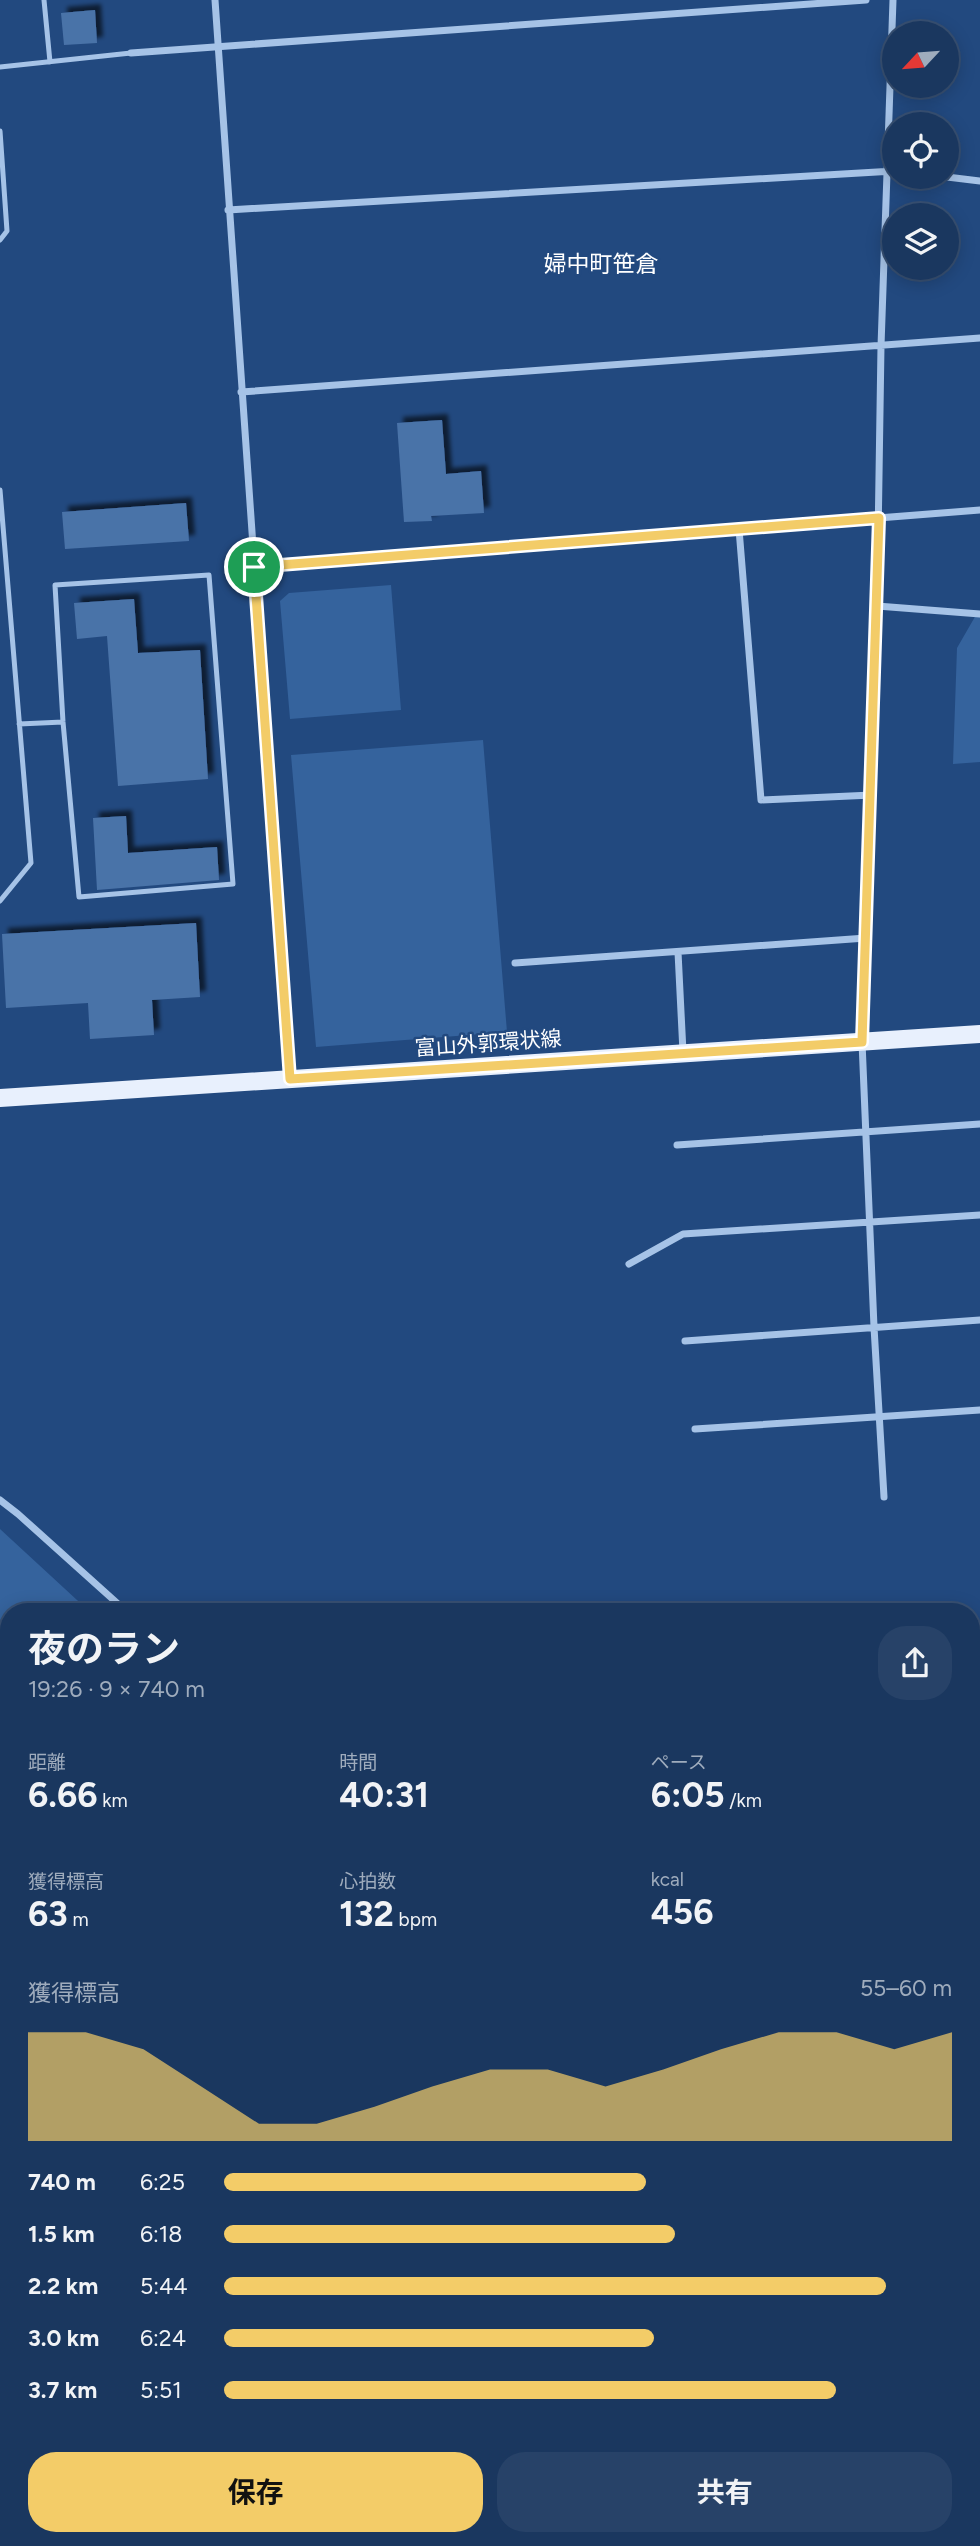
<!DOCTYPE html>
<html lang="ja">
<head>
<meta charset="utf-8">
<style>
  :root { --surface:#1a375f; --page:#274268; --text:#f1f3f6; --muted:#9facbd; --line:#385174; --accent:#f3cc68 }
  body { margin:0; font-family:Figtree,"Noto Sans JP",sans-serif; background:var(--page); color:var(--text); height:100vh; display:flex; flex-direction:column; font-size:26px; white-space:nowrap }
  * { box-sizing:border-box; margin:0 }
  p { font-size:23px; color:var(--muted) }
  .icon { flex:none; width:38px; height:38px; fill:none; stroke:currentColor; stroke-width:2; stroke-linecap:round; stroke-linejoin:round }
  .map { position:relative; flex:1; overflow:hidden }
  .details { position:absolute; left:0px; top:1603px; width:980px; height:943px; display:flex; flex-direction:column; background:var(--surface); border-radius:28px 28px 0 0; box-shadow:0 4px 18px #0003,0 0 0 2px var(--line) }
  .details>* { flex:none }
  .needle { width:46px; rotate:244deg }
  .controls { position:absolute; left:882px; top:21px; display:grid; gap:14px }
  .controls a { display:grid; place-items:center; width:77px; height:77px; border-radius:50%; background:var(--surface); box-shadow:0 4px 18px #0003,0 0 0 2px var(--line); font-size:35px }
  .pin { position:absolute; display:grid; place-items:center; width:60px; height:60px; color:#fff; margin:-30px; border:4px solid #fff; border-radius:50%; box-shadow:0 2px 7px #0007 }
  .round { display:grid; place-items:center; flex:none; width:74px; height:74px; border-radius:28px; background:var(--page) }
  .headline { display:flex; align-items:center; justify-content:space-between; height:119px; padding:0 28px }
  h1 { font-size:38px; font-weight:700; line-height:52px }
  .stats { display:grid; grid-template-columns:repeat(3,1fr); gap:10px; height:119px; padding:7px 28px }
  .stats div { display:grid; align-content:center }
  .stats b { font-size:35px; font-weight:700 }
  .stats small { font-size:19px; font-weight:400 }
  .stats p { font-size:19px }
  .chart { height:196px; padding:14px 28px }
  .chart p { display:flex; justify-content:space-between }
  .chart svg { width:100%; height:126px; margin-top:7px; fill:var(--accent); opacity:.7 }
  .cta { display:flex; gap:14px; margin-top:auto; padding:14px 28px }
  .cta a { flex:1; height:80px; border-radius:28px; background:var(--accent); color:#111; font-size:28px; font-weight:700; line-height:80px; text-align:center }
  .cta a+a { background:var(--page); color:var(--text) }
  ul { padding:0 28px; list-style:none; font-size:23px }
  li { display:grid; grid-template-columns:112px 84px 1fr; align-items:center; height:52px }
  li i { height:18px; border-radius:9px; background:var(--accent) }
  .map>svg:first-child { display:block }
</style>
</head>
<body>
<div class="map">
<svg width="980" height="2546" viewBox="0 0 980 2546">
  <defs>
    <filter id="shadow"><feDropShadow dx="6" dy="-6" stdDeviation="2" flood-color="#0009"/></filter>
  </defs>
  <rect width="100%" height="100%" fill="#22497f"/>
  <path fill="#35639d" d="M391,585L401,710L290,719L280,601L289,593Z
    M976,615L980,616V762L953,764L957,648Z
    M483,740L507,1032L316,1047L291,755Z
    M0,1529L90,1612H9V1677L0,1670Z
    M0,1724L9,1731V1844L0,1838Z
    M980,1947V2160L971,2159V1948Z"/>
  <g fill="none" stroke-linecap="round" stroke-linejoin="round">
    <path stroke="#426086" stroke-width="37" d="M0,1758L9,1765
      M971,2193L980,2197"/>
  </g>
  <path fill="#4a73a8" filter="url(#shadow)" d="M95,10L97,43L64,45L61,13Z
    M442,420L446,474L481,471L484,513L431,516L432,521L404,522L397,423Z
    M186,503L189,541L65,549L62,512Z
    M134,599L138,653L200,650L208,779L118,786L107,636L77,639L74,603Z
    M126,816L128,853L217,847L219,880L97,890L93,818Z
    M196,923L200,997L152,1000L154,1035L90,1039L88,1003L6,1008L2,934Z"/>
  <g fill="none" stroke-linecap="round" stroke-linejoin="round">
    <path stroke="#a6c3e7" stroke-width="5" d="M44,0L50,62
      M0,67L131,53
      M0,131L7,231L0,240
      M0,490L31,863L0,901
      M209,575L233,884L79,897L63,722L55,585Z
      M19,724L63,722"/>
    <path stroke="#a6c3e7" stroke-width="7" d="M215,0L290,1078
      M131,53L866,0
      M947,177L980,181
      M228,210L894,171
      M241,392L980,338
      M739,529L761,800L872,795
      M254,567L980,510
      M877,606L980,614
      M678,952L683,1052
      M515,963L866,938
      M677,1145L980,1124
      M629,1264L683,1234L980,1215
      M685,1341L980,1320
      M695,1429L980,1410
      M884,1497L874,1327L862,1042L877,606L881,346L893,0
      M0,1500L18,1514L127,1612
      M971,1917H980
      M0,1976L9,1982
      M0,2135L9,2137
      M971,2291H980
      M916,2538L936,2546
      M456,2546L458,2538"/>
    <path stroke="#e8f0fd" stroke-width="18" d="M0,1098L980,1034"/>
  </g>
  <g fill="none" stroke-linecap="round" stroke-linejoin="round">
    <g stroke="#fff" stroke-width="14">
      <path id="route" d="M879,518L862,1042L290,1079L254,567Z"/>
    </g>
    <use href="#route" stroke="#f3cc68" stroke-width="9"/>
  </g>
  <g text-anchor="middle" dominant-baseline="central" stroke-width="5" stroke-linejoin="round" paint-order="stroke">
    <g font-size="21" fill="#fff" stroke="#22497f">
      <text transform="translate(488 1043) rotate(-4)">富山外郭環状線</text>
    </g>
    <g font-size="23" fill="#fff" stroke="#22497f">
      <text x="601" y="264">婦中町笹倉</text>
    </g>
  </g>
</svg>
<div class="controls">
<a><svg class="needle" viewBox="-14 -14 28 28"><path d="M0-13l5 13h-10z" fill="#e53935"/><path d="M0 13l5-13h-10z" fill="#9facbd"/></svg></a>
<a><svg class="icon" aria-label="locate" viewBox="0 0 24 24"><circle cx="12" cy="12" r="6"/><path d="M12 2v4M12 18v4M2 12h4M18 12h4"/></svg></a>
<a><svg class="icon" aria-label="layers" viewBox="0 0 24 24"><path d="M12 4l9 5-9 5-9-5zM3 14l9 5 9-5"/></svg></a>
</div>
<div class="pin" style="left:254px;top:567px;background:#1e9e55"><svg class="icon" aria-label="arrive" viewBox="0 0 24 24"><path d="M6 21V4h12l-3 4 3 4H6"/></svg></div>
<section class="details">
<div class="headline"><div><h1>夜のラン</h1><p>19:26 · 9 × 740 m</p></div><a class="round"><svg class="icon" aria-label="share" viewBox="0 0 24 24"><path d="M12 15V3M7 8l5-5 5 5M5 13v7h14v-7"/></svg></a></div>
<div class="stats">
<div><p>距離</p><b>6.66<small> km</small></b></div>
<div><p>時間</p><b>40:31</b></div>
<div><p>ペース</p><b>6:05<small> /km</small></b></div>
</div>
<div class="stats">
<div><p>獲得標高</p><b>63<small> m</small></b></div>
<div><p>心拍数</p><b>132<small> bpm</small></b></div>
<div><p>kcal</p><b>456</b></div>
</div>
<div class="chart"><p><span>獲得標高</span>55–60 m</p>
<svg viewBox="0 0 160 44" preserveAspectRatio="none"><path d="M0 44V6L10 6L20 12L30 25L40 38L50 38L60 32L70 25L80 19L90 19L100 25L110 19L120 12L130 6L140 6L150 12L160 6V44z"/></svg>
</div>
<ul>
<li><b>740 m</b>6:25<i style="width:58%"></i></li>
<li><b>1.5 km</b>6:18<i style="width:62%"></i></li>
<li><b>2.2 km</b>5:44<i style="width:91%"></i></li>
<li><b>3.0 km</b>6:24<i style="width:59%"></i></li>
<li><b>3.7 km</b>5:51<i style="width:84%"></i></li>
</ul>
<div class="cta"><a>保存</a><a>共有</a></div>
</section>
</div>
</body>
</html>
